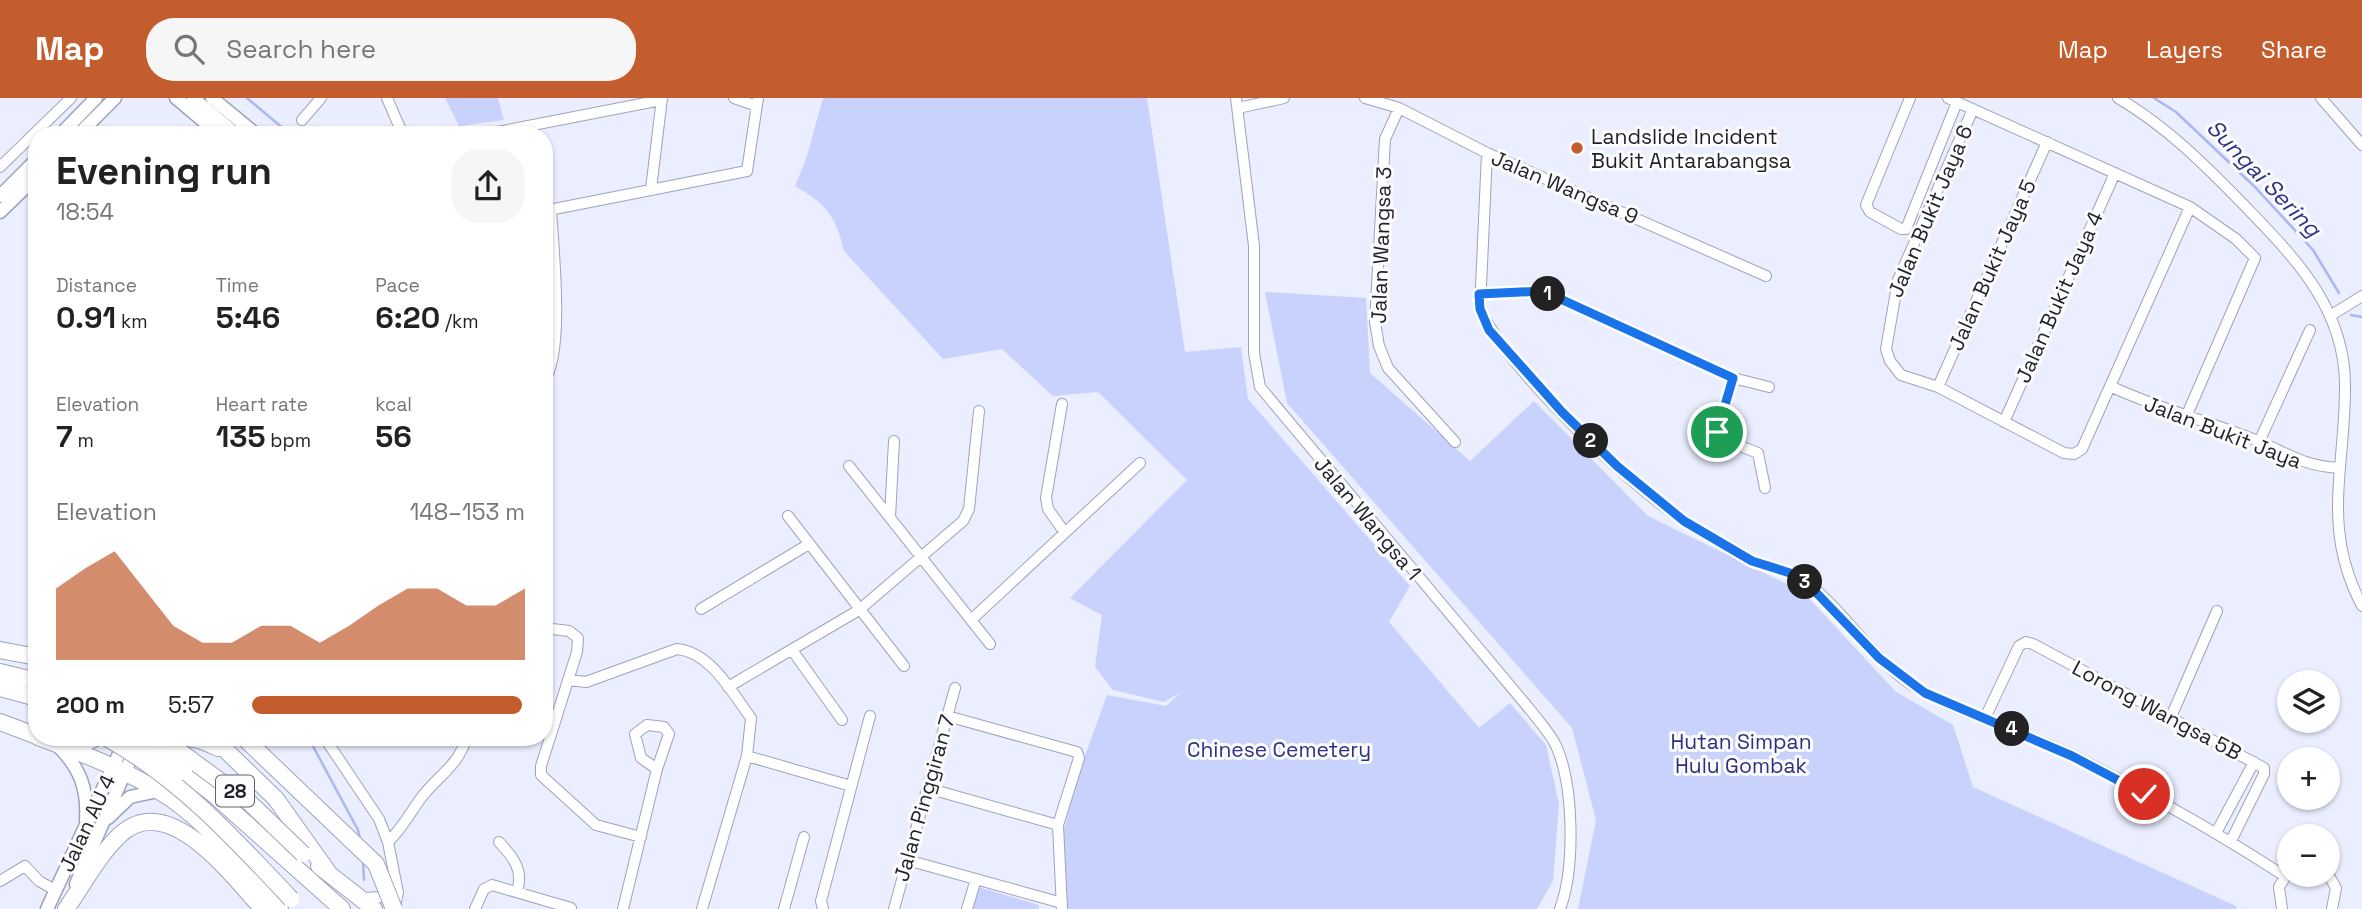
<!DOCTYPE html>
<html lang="en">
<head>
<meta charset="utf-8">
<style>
  :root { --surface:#fff; --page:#f6f6f6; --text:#222; --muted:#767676; --accent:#c35d2e }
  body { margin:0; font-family:"Space Grotesk",sans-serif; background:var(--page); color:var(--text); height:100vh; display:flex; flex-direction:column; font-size:26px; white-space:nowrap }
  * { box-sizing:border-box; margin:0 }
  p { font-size:23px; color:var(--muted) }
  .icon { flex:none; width:38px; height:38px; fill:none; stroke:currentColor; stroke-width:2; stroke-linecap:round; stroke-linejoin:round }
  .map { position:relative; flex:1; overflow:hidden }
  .side { position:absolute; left:28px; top:28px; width:525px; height:620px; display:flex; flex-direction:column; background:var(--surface); border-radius:28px; box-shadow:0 2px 5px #0004 }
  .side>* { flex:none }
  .fabs { position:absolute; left:2277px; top:572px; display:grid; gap:14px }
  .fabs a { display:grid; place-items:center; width:63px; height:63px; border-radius:50%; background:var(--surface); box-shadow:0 2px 5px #0004; font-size:35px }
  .pin { position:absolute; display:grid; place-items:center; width:60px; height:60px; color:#fff; margin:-30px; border:4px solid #fff; border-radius:50%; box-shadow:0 2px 7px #0007 }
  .km { position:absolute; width:35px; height:35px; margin:-18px; border-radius:50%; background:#222; color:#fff; font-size:19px; line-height:35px; text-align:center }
  .round { display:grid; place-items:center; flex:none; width:74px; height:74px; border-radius:28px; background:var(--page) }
  .head { display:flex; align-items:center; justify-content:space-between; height:119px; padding:0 28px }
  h1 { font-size:38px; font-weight:700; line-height:52px }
  .figures { display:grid; grid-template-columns:repeat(3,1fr); gap:10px; height:119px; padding:7px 28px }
  .figures div { display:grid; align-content:center }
  .figures b { font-size:30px; font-weight:700 }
  .figures small { font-size:19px; font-weight:400 }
  .figures p { font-size:19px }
  .chart { height:196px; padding:14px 28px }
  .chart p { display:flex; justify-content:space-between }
  .chart svg { width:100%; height:126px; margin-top:7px; fill:var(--accent); opacity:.7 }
  ul { padding:0 28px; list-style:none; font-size:23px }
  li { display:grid; grid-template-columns:112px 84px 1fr; align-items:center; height:52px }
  li i { height:18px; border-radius:9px; background:var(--accent) }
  header { display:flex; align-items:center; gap:42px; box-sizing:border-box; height:98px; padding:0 35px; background:var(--accent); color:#fff }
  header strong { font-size:33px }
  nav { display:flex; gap:38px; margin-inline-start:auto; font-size:24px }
  .search { width:490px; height:63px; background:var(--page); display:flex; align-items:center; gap:18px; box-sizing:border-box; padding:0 24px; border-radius:28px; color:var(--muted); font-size:26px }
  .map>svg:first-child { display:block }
</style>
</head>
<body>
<header>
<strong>Map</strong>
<div class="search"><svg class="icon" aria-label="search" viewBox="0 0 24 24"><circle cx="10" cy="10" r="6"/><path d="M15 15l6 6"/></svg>Search here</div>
<nav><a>Map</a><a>Layers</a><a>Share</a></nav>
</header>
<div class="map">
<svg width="2362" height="811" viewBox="0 0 2362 811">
  <rect width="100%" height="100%" fill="#eaeefe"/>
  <path fill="#c8d2fd" d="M445,0H498L504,22L459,28Z
    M823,0H1147L1185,254L1241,249L1248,301L1410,488L1389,524L1479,630L1510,605L1546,647L1559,706L1553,783L1537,811H1066L1063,737L1074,688L1107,597L1166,608L1181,594L1164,604L1113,592L1095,569L1102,517L1070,500L1187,382L1098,294L1053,298L1002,251L943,261L844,153C836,118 825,105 795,88L806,61Z
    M1265,194L1366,200L1370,275L1470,363L1534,303L1648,418L1803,494L1896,594L1953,627L1973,689L2236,808L2237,811H1578L1596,722L1572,630L1287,305Z
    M978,789L1039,807V811H972Z"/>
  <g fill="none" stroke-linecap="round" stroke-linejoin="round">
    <path stroke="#abb7f3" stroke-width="2.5" d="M247,0L291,37
      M2154,0L2176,14L2255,89L2313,152L2339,195
      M2351,217L2362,219
      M308,639L358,732L360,742
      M363,762L364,782"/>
    <g stroke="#9da3bc" stroke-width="12">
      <path id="minor" d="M387,0L403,37
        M734,0L757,8
        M1236,0L1254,148V255L1260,289L1532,614C1540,625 1552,637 1557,650C1574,690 1575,771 1560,811
        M1365,0L1399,10L1487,55L1766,178
        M1910,0L1866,107L1870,114L1901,131H1906L1957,4
        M1948,0L2190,109L2236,141L2255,160L2186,319
        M2118,0C2166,28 2204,66 2243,106C2294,159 2346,210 2345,290C2345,372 2321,430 2362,508
        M2321,0L2362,47
        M1238,10L1284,0
        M1399,10L1385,41L1375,224L1379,248L1388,270L1455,344
        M1973,11L1898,182L1886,251L1890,263L1901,277L1938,289L2064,355L2074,356L2082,351L2190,109
        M302,22L321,0
        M482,37L661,2
        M1487,55L1480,211C1505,268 1633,392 1688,425C1709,438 1730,453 1752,463C1770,471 1789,472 1806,484C1850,517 1876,570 1926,595C1972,620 2024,634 2072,657C2144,693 2215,733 2283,777
        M0,69L71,0
        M651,91L662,0
        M544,113L747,73L758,0
        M1479,196L1543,193L1733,280L1769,289
        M2330,218L2362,198
        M1733,280L1717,339L1758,355L1765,390
        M544,282C565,257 553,147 551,112
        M2110,288C2158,311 2209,323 2258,343C2291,357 2301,367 2339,370
        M1938,289L2047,44
        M1062,306L1046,400L1048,411L1065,435
        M2004,324L2115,75
        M2259,344L2310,232
        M849,368L990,546
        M788,418L904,568
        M890,419L894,343
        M701,511L809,446
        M971,522L1140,365
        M544,530L569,533L578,540L577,554L541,668V677L596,727L641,739
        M792,552L842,622
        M568,582L586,584L677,551C711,554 732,595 751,620L747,658L702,811
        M728,589L859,512L963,423L969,411L979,313
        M947,618L1077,654L1079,660L1058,727L1062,811
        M2171,619L2217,513
        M1985,620L2019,548L2026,544L2033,546L2264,670V676L2231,743
        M324,639L379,721L388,744
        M747,658L851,688
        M927,690L1058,727
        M2216,735L2254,664
        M499,744C513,759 524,772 517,793
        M907,762L1062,805
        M2328,776L2336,790L2332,811
        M0,783L25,768L39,783L55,792
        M360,800L384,799L390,791
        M395,808L398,795L388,744C402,731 410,715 421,700C439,676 457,670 467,639
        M475,811L484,791L492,787L571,810
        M623,811L657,671L669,636L664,629L647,627L635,636L641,660L657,671
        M784,811L804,739
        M823,811L821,803L870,618
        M894,811L955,590
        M967,811L976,781
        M2282,811L2279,789L2289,773"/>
    </g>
    <g stroke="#9da3bc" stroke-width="15">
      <path id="tertiary" d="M176,0L220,37
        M193,0L237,37
        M212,0L257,37
        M60,37L96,0
        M78,37L115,0
        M0,98L37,61
        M0,114L37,78
        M58,648C80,670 88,691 86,722
        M108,720L130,699L158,693
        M76,786L136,649
        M47,811L125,643"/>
    </g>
    <g stroke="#9da3bc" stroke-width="18">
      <path id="trunk" d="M0,552L37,559
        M0,574L37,583
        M0,590L37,600
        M0,624L37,638
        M38,639C84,656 129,673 170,700C212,729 246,773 280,811
        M212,639L276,701L328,774
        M71,651L98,639
        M162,656C176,632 198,640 218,650
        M184,674L212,695L342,811
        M319,768L374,811
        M66,811C83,787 99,756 121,736C170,692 232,779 263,811"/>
    </g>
    <use href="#minor" stroke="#fff" stroke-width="10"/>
    <use href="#tertiary" stroke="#fff" stroke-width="12"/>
    <use href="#trunk" stroke="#fff" stroke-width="16"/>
    <g stroke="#9da3bc" stroke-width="18" stroke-linecap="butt">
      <path id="trunk-bridge" d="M105,639C178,679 235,741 291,801
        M129,639L184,674
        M160,639L250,705L303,756
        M243,639L376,766L394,811"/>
    </g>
    <use href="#trunk-bridge" stroke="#fff" stroke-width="16"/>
  </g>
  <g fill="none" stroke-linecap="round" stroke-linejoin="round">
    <g stroke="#fff" stroke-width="14">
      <path id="route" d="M1717,334L1733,280L1543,193L1479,196L1480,211L1489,232L1562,314L1617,368L1684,423L1752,463L1790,475L1807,485L1879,560L1925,595L2072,658L2144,696"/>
    </g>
    <use href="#route" stroke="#1a73e8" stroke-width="9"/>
  </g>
  <circle fill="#c35d2e" stroke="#fcfcfc" stroke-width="2.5" cx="1577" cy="50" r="7"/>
  <g text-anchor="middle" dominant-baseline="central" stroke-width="6" stroke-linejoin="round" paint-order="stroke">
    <rect fill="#fcfcfc" stroke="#616269" stroke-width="2" x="216" y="677.5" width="38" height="31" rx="5"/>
    <g font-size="19" font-weight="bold" fill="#1e202a">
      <text x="235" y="693">28</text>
    </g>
    <g font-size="21" fill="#1e202a" stroke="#fcfcfc" text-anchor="start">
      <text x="1591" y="38">Landslide Incident<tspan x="1591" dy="24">Bukit Antarabangsa</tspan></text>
    </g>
    <g font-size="21" fill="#1e202a" stroke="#fcfcfc">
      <text transform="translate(1565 89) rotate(23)">Jalan Wangsa 9</text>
      <text transform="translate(1930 113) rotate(-67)">Jalan Bukit Jaya 6</text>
      <text transform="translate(1381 147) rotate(-88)">Jalan Wangsa 3</text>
      <text transform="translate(1992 167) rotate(-66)">Jalan Bukit Jaya 5</text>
      <text transform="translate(2059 199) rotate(-66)">Jalan Bukit Jaya 4</text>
      <text transform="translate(2223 334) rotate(21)">Jalan Bukit Jaya</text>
      <text transform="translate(1368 420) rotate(50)">Jalan Wangsa 1</text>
      <text transform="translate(2157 612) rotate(28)">Lorong Wangsa 5B</text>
      <text transform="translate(924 700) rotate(-74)">Jalan Pinggiran 7</text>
      <text transform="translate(87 725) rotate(-65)">Jalan AU 4</text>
    </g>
    <g font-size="21" fill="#2d3084" stroke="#fcfcfc">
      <text x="1741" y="643">Hutan Simpan<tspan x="1741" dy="24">Hulu Gombak</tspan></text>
      <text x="1279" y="651">Chinese Cemetery</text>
    </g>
    <g font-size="23" font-style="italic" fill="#303588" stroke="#fcfcfc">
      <text transform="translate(2264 80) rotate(46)">Sungai Sering</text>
    </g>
  </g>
</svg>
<div class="fabs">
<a><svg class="icon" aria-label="layers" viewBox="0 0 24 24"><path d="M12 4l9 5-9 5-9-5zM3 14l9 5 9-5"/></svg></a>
<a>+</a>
<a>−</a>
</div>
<div class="pin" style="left:1717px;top:334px;background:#1e9e55"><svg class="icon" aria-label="arrive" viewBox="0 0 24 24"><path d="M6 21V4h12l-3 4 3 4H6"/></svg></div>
<div class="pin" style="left:2144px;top:696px;background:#d93025"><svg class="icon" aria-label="check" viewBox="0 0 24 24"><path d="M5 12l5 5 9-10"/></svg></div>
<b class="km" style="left:1548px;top:196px">1</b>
<b class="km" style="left:1591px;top:343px">2</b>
<b class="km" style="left:1805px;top:484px">3</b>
<b class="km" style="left:2012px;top:631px">4</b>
<section class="side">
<div class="head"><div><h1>Evening run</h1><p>18:54</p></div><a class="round"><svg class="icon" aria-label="share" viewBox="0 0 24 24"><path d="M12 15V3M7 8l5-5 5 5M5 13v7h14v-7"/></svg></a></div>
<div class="figures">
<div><p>Distance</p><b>0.91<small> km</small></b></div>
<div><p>Time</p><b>5:46</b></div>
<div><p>Pace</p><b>6:20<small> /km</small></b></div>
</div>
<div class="figures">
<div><p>Elevation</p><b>7<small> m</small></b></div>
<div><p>Heart rate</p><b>135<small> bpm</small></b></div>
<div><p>kcal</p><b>56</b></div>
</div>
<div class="chart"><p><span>Elevation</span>148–153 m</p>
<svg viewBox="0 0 160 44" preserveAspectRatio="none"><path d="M0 44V19L10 12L20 6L30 19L40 32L50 38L60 38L70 32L80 32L90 38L100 32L110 25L120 19L130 19L140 25L150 25L160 19V44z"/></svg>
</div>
<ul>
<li><b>200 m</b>5:57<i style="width:99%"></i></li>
</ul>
</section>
</div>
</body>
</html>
